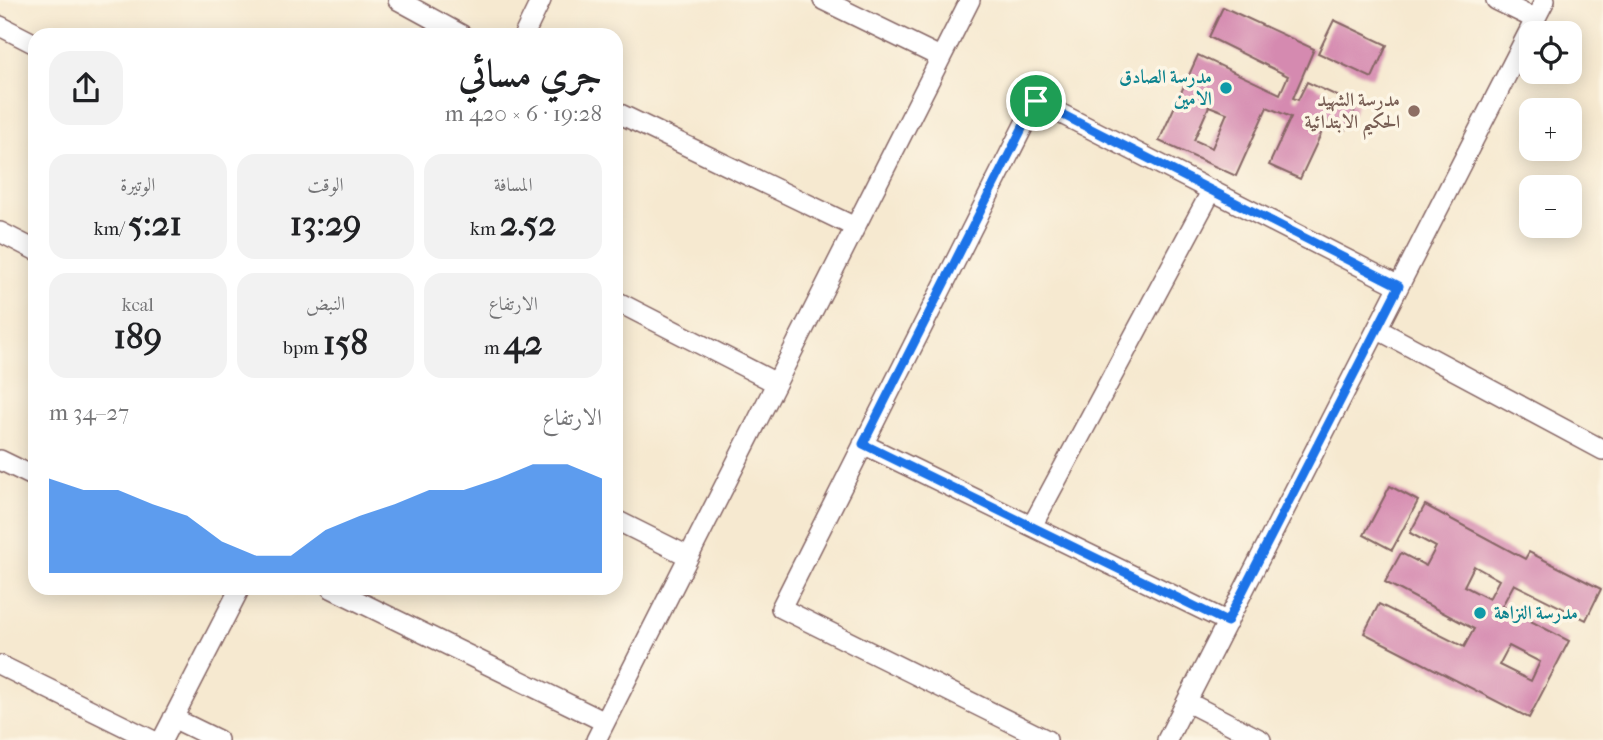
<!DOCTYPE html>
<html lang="ar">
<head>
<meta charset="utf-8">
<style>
  :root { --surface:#fff; --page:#f2f2f2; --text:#202124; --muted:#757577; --accent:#1a73e8 }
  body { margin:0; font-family:"IM FELL French Canon",Amiri,serif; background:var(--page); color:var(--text); direction:rtl; height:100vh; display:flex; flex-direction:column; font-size:26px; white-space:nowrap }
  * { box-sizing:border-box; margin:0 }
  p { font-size:23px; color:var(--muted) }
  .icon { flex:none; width:38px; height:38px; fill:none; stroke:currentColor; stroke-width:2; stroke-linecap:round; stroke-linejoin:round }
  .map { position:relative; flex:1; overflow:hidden; direction:ltr }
  .drawer { position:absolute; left:28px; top:28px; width:595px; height:567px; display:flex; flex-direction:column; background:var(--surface); border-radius:21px; box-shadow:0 4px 18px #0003; direction:rtl }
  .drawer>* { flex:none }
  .fabs { position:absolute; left:1519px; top:21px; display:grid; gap:14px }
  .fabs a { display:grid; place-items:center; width:63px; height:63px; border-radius:14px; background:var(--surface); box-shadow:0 4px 18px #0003; font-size:35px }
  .pin { position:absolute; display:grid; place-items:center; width:60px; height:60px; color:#fff; margin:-30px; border:4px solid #fff; border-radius:50%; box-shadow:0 2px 7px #0007 }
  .round { display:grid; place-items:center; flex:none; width:74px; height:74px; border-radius:21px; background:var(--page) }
  .head { display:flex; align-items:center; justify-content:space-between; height:119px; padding:0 21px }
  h1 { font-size:38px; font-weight:800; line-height:52px }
  .figures { display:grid; grid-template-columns:repeat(3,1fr); gap:10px; height:119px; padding:7px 21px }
  .figures div { display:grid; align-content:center; border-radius:18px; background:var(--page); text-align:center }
  .figures b { font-size:35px; font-weight:800 }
  .figures small { font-size:19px; font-weight:400 }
  .figures p { font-size:19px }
  .chart { height:196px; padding:14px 21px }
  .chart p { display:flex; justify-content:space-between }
  .chart svg { width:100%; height:126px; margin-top:7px; fill:var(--accent); opacity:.7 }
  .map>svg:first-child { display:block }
</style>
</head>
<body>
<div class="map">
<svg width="1603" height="740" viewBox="0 0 1603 740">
  <rect width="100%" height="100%" fill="#fcf5e5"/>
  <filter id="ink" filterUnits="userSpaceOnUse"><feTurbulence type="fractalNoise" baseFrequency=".0143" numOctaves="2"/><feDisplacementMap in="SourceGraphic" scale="14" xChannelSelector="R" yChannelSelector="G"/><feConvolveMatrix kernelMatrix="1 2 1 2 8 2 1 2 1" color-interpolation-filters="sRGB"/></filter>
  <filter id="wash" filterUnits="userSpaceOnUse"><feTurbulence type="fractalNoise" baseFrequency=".00686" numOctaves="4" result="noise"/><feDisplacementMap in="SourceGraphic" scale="28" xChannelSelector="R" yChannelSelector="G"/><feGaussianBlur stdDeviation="1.57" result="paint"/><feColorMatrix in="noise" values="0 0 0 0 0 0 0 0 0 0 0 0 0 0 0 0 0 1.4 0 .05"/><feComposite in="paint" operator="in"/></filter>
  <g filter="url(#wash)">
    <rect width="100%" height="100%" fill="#f6e9d0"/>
    <g id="blocks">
      <path fill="#d58ab0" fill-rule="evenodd" d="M1223,7L1314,49L1293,98L1298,100L1307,82L1357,105L1345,130L1327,121L1300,179L1269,165L1291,117L1267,107L1236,176L1159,141L1198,55L1280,94L1288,76L1209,37ZM1209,106L1227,113L1212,148L1194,140Z
        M1334,20L1387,45L1372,78L1318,53Z
        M1390,486L1418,501L1392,550L1364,535Z
        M1425,505L1525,559L1529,552L1601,589L1586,620L1514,584L1502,606L1569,641L1529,718L1364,633L1379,604L1464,647L1474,629L1385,582L1401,553L1426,566L1436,547L1410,533ZM1474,566L1499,580L1489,599L1464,586ZM1509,646L1540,662L1531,681L1499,665Z"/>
    </g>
  </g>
  <g filter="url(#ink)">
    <use href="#blocks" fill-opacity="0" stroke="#866665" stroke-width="2"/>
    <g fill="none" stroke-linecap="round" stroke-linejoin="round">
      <g stroke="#866665" stroke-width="22">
        <path id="street" d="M398,0L462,35
          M823,0L940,57
          M1496,0L1535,19
          M0,26L35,44
          M524,35L541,0
          M616,112L855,227
          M0,232L35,250
          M616,301L776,383
          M1377,329L1603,450
          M863,444L1228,622
          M0,460L35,477
          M616,520L688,556
          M1032,526L1212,190
          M331,588L605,722
          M0,665L152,740
          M1187,702L1261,740
          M173,718L218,740
          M162,740L240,588
          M596,740L970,0
          M1047,740L781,608L1036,101L1399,286
          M1167,740L1545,0"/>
      </g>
      <use href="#street" stroke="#fff" stroke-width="19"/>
    </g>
  </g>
  <g fill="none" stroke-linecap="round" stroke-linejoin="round" filter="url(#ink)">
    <g stroke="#fff" stroke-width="14">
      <path id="route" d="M1036,101L1399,286L1227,622L863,444Z"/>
    </g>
    <use href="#route" stroke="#1a73e8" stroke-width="9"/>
  </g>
  <g fill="#0f9aa8" stroke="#fcf5e5" stroke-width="2.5">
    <circle cx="1226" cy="88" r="7"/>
    <circle cx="1480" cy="613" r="7"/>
  </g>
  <circle fill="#8d6e63" stroke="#fcf5e5" stroke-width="2.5" cx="1414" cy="111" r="7"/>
  <g text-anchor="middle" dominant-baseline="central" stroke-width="7" stroke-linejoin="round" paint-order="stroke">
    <g font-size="19" font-weight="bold" fill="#0d838f" stroke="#fcf5e5" text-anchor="end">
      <text x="1212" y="77">مدرسة الصادق<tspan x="1212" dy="22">الامين</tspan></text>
      <text x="1494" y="613" text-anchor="start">مدرسة النزاهة</text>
    </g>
    <g font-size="19" font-weight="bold" fill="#785e54" stroke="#fcf5e5" text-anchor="end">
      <text x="1400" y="100">مدرسة الشهيد<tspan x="1400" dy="22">الحكيم الابتدائية</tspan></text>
    </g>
  </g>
</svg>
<div class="fabs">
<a><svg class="icon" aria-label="locate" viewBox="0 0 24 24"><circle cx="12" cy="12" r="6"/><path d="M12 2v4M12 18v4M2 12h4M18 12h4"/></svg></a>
<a>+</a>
<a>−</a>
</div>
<div class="pin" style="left:1036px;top:101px;background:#1e9e55"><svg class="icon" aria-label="arrive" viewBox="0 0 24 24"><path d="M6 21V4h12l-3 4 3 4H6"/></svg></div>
<section class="drawer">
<div class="head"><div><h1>جري مسائي</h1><p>19:28 · 6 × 420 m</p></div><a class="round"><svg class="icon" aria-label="share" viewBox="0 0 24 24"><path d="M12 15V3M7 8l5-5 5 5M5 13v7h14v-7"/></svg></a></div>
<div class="figures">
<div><p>المسافة</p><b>2.52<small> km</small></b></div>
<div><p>الوقت</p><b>13:29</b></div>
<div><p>الوتيرة</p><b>5:21<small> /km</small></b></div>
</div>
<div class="figures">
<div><p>الارتفاع</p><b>42<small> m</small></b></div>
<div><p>النبض</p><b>158<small> bpm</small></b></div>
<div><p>kcal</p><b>189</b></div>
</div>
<div class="chart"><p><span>الارتفاع</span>27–34 m</p>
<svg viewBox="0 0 160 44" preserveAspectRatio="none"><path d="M0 44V11L10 15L20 15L30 20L40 24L50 33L60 38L70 38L80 29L90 24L100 20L110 15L120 15L130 11L140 6L150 6L160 11V44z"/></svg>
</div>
</section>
</div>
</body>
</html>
